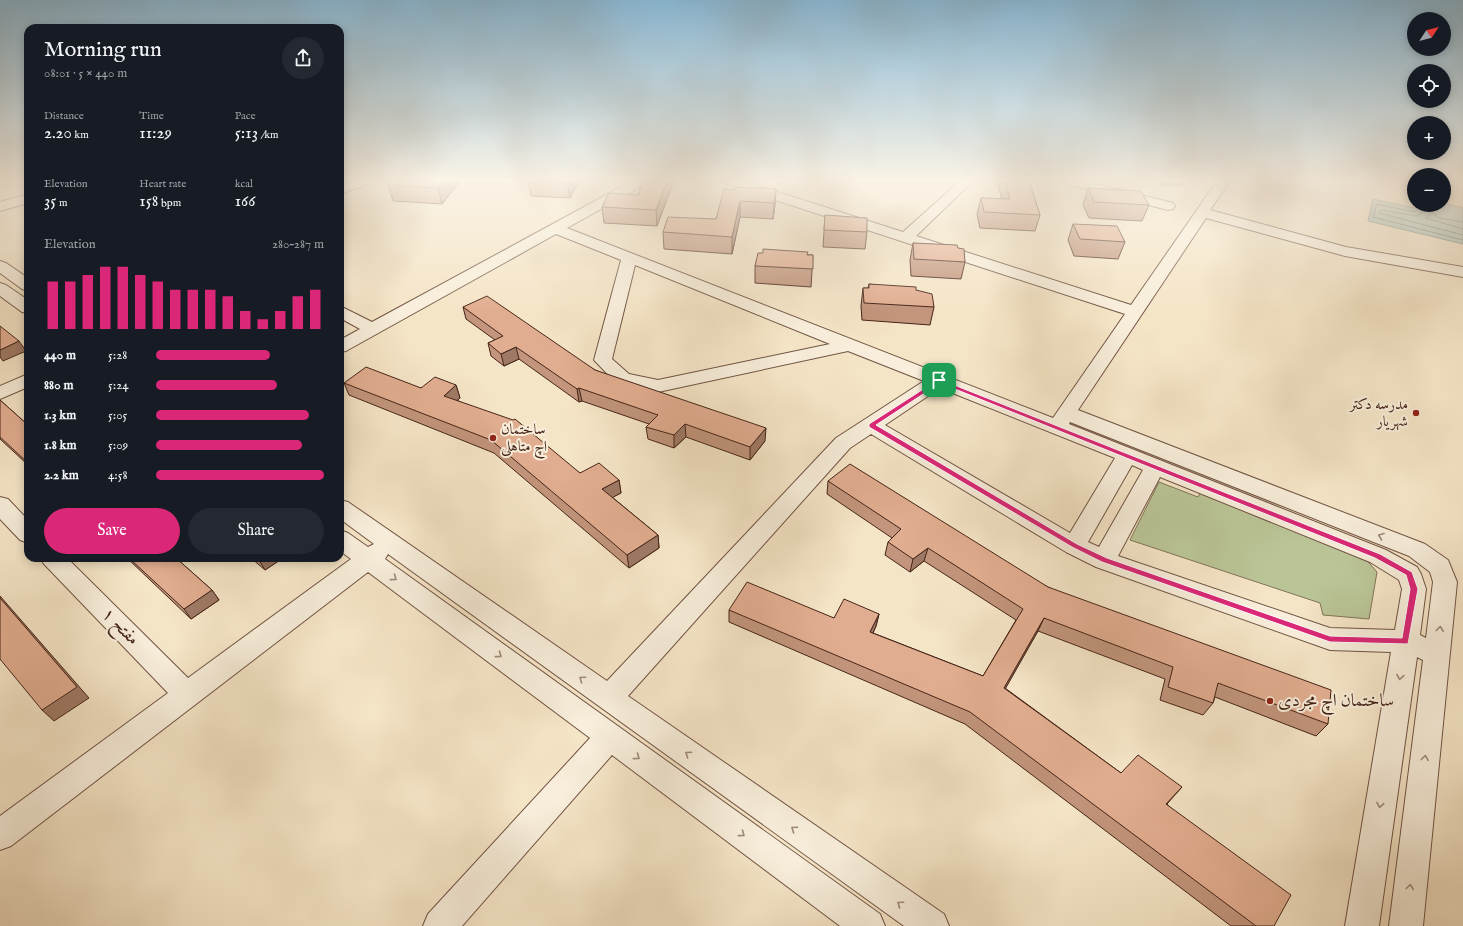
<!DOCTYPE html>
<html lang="en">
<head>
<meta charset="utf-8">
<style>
  :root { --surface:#171b24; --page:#242831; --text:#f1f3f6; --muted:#9ea1a6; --accent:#db2777 }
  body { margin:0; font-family:"IM FELL English",Amiri,serif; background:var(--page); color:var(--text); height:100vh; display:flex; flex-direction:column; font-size:15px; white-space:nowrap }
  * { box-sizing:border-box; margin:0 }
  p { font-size:13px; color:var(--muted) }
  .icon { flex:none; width:22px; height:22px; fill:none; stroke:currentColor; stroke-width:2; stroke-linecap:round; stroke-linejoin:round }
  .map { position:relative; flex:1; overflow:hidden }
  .side { position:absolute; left:24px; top:24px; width:320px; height:538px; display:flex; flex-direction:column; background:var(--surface); border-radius:12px; box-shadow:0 2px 10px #0003 }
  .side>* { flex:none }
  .needle { width:26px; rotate:54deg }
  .buttons { position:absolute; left:1407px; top:12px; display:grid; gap:8px }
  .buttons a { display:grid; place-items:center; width:44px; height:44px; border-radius:50%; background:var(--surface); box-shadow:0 2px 10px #0003; font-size:20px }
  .pin { position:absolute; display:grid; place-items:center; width:34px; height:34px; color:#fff; margin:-17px; border-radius:8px; box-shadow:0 2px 6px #0006 }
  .round { display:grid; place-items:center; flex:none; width:42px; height:42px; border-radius:21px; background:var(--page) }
  .headline { display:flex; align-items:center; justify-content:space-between; height:68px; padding:0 20px }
  h1 { font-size:22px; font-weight:600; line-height:30px }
  .metrics { display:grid; grid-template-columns:repeat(3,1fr); gap:6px; height:68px; padding:4px 20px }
  .metrics div { display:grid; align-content:center }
  .metrics b { font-size:17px; font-weight:600 }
  .metrics small { font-size:11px; font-weight:400 }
  .metrics p { font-size:11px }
  .chart { height:112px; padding:8px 20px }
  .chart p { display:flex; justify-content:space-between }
  .chart svg { width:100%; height:72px; margin-top:4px; stroke:var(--accent); stroke-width:6 }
  .primary-button { display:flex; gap:8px; margin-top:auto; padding:8px 20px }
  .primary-button a { flex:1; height:46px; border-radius:24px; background:var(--accent); color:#fff; font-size:16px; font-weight:600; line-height:46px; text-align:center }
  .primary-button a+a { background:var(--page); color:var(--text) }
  ul { padding:0 20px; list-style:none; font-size:13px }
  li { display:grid; grid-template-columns:64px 48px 1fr; align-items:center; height:30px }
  li i { height:10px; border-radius:5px; background:var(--accent) }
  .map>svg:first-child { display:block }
</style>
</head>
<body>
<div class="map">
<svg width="1463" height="926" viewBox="0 0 1463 926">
  <rect width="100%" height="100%" fill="#f5e5c7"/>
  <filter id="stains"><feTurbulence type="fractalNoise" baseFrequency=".005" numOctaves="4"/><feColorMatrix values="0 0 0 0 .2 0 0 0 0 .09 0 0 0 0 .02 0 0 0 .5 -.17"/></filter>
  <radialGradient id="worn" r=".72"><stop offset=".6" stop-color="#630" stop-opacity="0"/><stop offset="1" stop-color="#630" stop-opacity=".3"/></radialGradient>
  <path fill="#bac597" stroke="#807457" d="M1159,482L1198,497L1201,491L1363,556L1377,572L1369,619L1323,615L1320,603L1130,540Z"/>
  <path fill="#9cbfb8" stroke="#798178" d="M1373,199L1415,208L1416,205H1444V203L1463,208V244L1368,221Z"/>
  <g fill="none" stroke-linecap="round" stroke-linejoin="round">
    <path stroke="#707268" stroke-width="1" d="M1420,205L1418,210L1414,212L1377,204L1373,217L1463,240
      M1425,205L1422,213L1416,216L1382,210L1379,213L1463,235
      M1463,222L1439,218L1431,212L1426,218L1463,229"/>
    <g stroke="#715443" stroke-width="2">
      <path id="minor" d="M352,181H370L368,184L340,194V185Z
        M632,181H648L646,184L567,228L1053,418L1125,314L726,184L725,181H743L903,232L960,181H973L916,236L1131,305L1217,181H1230L1210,210L1346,247L1463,267V277L1345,256L1206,218L1078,410L1425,544L1448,560L1457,582L1423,926H1389L1423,660L1417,657L1379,926H1345L1391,652L1330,650L1096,567L1066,552L871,434L850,448L628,696L944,914L949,926H904L388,554L385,559L880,914L885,926H840L612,755L462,926H423L428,914L590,738L368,572L11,846L0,850V816L168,693L44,564L40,558H67L188,678L351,559L340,551V530L348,533L368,547L374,544L340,519V500L348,502L607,681L836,438L924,381L848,351L658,392L616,383L594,360L621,260L556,234L346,351L340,352V340L360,329L340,318V306L372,322ZM635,265L830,344L658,380L629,374L612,359ZM940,388L1115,458L1070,533L885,425ZM1070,422L1409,556L1430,572L1433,582L1426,638L1420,635L1426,589L1421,574L1417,567L1386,550L1069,424ZM1132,465L1143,470L1099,547L1088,542ZM1160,477L1370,562L1399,580L1402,589L1395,630L1330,628L1118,556Z
        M1064,181H1085L1173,203L1175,206L1173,209L1168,210L1066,184Z
        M28,194V203L0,211V202Z
        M0,261L6,263L28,278V291L22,289L0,273Z
        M0,283L6,285L28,300V313L22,312L0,296Z
        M28,374V387L0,399V386Z
        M0,497L8,499L28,520V543L20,540L0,519Z"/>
    </g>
    <use href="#minor" fill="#f8eedb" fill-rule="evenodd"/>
  </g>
  <path fill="#c2957c" stroke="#452417" d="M460,181L442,204L393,201L388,185Z
    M528,181H579L570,198L531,196Z
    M644,181H673V183L657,226L604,223L602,207L638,195Z
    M1000,181H1029L1040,215L1035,231L980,228L977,214L981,198L1002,199L998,186Z
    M1160,181H1185L1182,186L1162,185Z
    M1088,188L1149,205L1142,221L1089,218L1083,205Z
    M776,189L775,205L773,219L740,217L732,254L664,249L663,232L716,219L736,190Z
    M825,215L867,232L865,249L823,247Z
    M1073,224L1125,242L1118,259L1074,256L1068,240Z
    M913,243L958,248L965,262L961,279L911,276L910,260Z
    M763,253L813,255L811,287L755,283V266Z
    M869,284L916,290L934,307L930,325L862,320L861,306L863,288H868Z
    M463,307L595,370L765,441L750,460L686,437L674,448L648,439L646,427L649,424L582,401L579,402L519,359L504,366L491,356L488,343L495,340L466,319Z
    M344,383L421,388L456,385L460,398L457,400L580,473L619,480L621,493L612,497L658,535L659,548L629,568L494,453L349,395Z
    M0,400L28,425V465L0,439Z
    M828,481L1048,587L1328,724L1316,736L1215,697L1213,703L1203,715L1160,700L1165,679L1038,631L1005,688L1121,773L1182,787L1167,804L1274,926H1231L965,724L729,622V610L834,618L879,614L876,626L873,633L983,676L1016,620L924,561L910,572L885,555L888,542L892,538L827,494Z
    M127,558H176L212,590L219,600L191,619Z
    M251,558H283L265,570Z"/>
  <path fill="#9e7965" stroke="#452417" d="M444,181H460L442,204L438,188Z
    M568,181H579L570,198L567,182Z
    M667,181H673V183L657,226L656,210Z
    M776,189L775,205L773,219L774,203Z
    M740,201V217L732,254V237Z
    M19,341L26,351L3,361L0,357V350Z
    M516,347L519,359L504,366L501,354Z
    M456,385L460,398L448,408L444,396Z
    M579,388L582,401L579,402L577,389Z
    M685,424L686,437L674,448V435Z
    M766,428L765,441L750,460V447Z
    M619,480L621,493L604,502L602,489Z
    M658,535L659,548L629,568L627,555Z
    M928,548L924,561L910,572L913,559Z
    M263,558H283L265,570L259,560Z
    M212,590L219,600L191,619L184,609Z
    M0,596L89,698L54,721L42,710L0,598Z
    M879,614L876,626L868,644L870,632Z
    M1044,618L1038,631L999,700L1004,688Z"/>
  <path fill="#e1ad90" stroke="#452417" d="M392,181H444L438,188L388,185Z
    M543,181H568L567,182Z
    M644,181H667L656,210L602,207L609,193L638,195Z
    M1005,181H1029L1040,215L984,212L981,198L1010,199Z
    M736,187L776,189L774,203L740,201L732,237L663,232L668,217L716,219L724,189L736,190Z
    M1088,188L1141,191L1149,205L1094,202Z
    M825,215L867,218V232L824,230Z
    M1073,224L1117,226L1125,242L1080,239Z
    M913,243L957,245L958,248L964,249L965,262L914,259Z
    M763,249L808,252L807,255H813V269L755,266L758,253H763Z
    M869,284L916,287V290L932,294L934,307L864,303L863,288H869Z
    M487,296L595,370L766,428L750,447L685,424L674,435L646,427L658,415L579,388L577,389L516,347L501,354L488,343L503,336L463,307Z
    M0,326L19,341L0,350Z
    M366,367L421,388L435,377L456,385L444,396L513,420L515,419L580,473L599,463L619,480L602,489L658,535L627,555L491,440L344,383Z
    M0,400L28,425V463L0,437Z
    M850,464L1048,587L1331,690L1328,724L1218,683L1213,703L1168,687L1173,667L1044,618L1004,688L1121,773L1138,755L1182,787L1166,804L1291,895L1274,926H1256L970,712L729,610L747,582L834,618L844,599L879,614L870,632L983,676L1023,609L928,548L913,559L888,542L901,529L828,481Z
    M129,558H176L212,590L184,609Z
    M256,558H263L259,560Z
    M0,598L77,687L42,710L0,659Z"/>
  <defs><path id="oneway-chevron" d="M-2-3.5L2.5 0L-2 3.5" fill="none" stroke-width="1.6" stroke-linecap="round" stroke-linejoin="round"/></defs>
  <g stroke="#9e8979">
    <use href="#oneway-chevron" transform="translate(1381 536) rotate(-159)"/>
    <use href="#oneway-chevron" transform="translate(394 578) rotate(36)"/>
    <use href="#oneway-chevron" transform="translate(1440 629) rotate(-83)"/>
    <use href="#oneway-chevron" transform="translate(499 655) rotate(36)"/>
    <use href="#oneway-chevron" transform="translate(1400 677) rotate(99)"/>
    <use href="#oneway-chevron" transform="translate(582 679) rotate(-145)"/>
    <use href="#oneway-chevron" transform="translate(688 754) rotate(-145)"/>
    <use href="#oneway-chevron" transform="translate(637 757) rotate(36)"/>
    <use href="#oneway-chevron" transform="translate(1425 758) rotate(-83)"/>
    <use href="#oneway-chevron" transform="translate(1380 805) rotate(99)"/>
    <use href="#oneway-chevron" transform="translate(794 829) rotate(-145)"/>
    <use href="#oneway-chevron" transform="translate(742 834) rotate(36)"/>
    <use href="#oneway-chevron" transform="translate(1410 887) rotate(-83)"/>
    <use href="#oneway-chevron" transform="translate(900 904) rotate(-145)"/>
  </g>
  <linearGradient id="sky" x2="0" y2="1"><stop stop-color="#89b8d5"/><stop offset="0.58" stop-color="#faf3e6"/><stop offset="1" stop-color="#faf3e6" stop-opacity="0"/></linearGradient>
  <rect width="1463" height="310" fill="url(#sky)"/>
  <path fill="#db2777" stroke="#fff" fill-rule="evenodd" d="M939,379L1380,554L1412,572L1418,589L1408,644L1330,642L1102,562L1072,547L869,427V424ZM940,383L1375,558L1406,575L1410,589L1402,638L1330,636L1107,558L1077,544L876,425Z"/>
  <g fill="#8f2418" stroke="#f8eedb" stroke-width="1.5">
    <circle cx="1416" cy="413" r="4"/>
    <circle cx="493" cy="438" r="4"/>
    <circle cx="1270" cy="701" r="4"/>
  </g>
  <g text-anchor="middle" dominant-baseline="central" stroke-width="4" stroke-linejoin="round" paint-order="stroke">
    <g font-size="15" fill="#452417" stroke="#f8eedb" text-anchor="end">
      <text x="1408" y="404">مدرسه دکتر<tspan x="1408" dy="17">شهریار</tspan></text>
      <text x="501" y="429" text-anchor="start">ساختمان<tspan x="501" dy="17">اچ متاهلی</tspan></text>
    </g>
    <g font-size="18" fill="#452417" stroke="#f8eedb">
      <text transform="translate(120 627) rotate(45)">مفتح ۱</text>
    </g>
    <g font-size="18" fill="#452417" stroke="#f8eedb" text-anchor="start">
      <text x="1278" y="701">ساختمان اچ مجردی</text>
    </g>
  </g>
  <rect width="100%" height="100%" filter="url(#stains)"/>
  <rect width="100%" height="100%" fill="url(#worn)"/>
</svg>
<div class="buttons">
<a><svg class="needle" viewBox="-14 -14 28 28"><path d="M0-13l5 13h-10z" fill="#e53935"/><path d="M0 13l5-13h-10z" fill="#9ea1a6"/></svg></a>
<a><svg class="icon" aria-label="locate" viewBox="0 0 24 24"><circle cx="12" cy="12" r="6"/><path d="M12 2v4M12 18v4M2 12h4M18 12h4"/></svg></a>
<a>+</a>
<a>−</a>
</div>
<div class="pin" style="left:939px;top:380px;background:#1e9e55"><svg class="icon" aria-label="arrive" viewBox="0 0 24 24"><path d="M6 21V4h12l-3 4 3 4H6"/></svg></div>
<section class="side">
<div class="headline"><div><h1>Morning run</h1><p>08:01 · 5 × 440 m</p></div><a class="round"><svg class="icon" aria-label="share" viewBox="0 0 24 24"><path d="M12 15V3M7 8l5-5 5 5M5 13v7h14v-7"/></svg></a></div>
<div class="metrics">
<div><p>Distance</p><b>2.20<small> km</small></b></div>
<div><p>Time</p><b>11:29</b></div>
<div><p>Pace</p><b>5:13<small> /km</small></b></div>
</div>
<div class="metrics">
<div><p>Elevation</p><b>35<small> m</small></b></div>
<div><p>Heart rate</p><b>158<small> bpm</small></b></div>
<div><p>kcal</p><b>166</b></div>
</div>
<div class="chart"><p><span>Elevation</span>280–287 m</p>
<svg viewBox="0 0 160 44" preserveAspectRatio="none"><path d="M5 44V15M15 44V15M25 44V11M35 44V6M45 44V6M55 44V11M65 44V15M75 44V20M85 44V20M95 44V20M105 44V24M115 44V33M125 44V38M135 44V33M145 44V24M155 44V20"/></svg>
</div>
<ul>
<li><b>440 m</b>5:28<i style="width:68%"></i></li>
<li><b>880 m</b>5:24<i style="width:72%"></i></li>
<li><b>1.3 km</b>5:05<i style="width:91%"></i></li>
<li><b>1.8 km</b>5:09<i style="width:87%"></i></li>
<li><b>2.2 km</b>4:58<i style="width:100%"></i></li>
</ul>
<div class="primary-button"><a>Save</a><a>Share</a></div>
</section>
</div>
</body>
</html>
